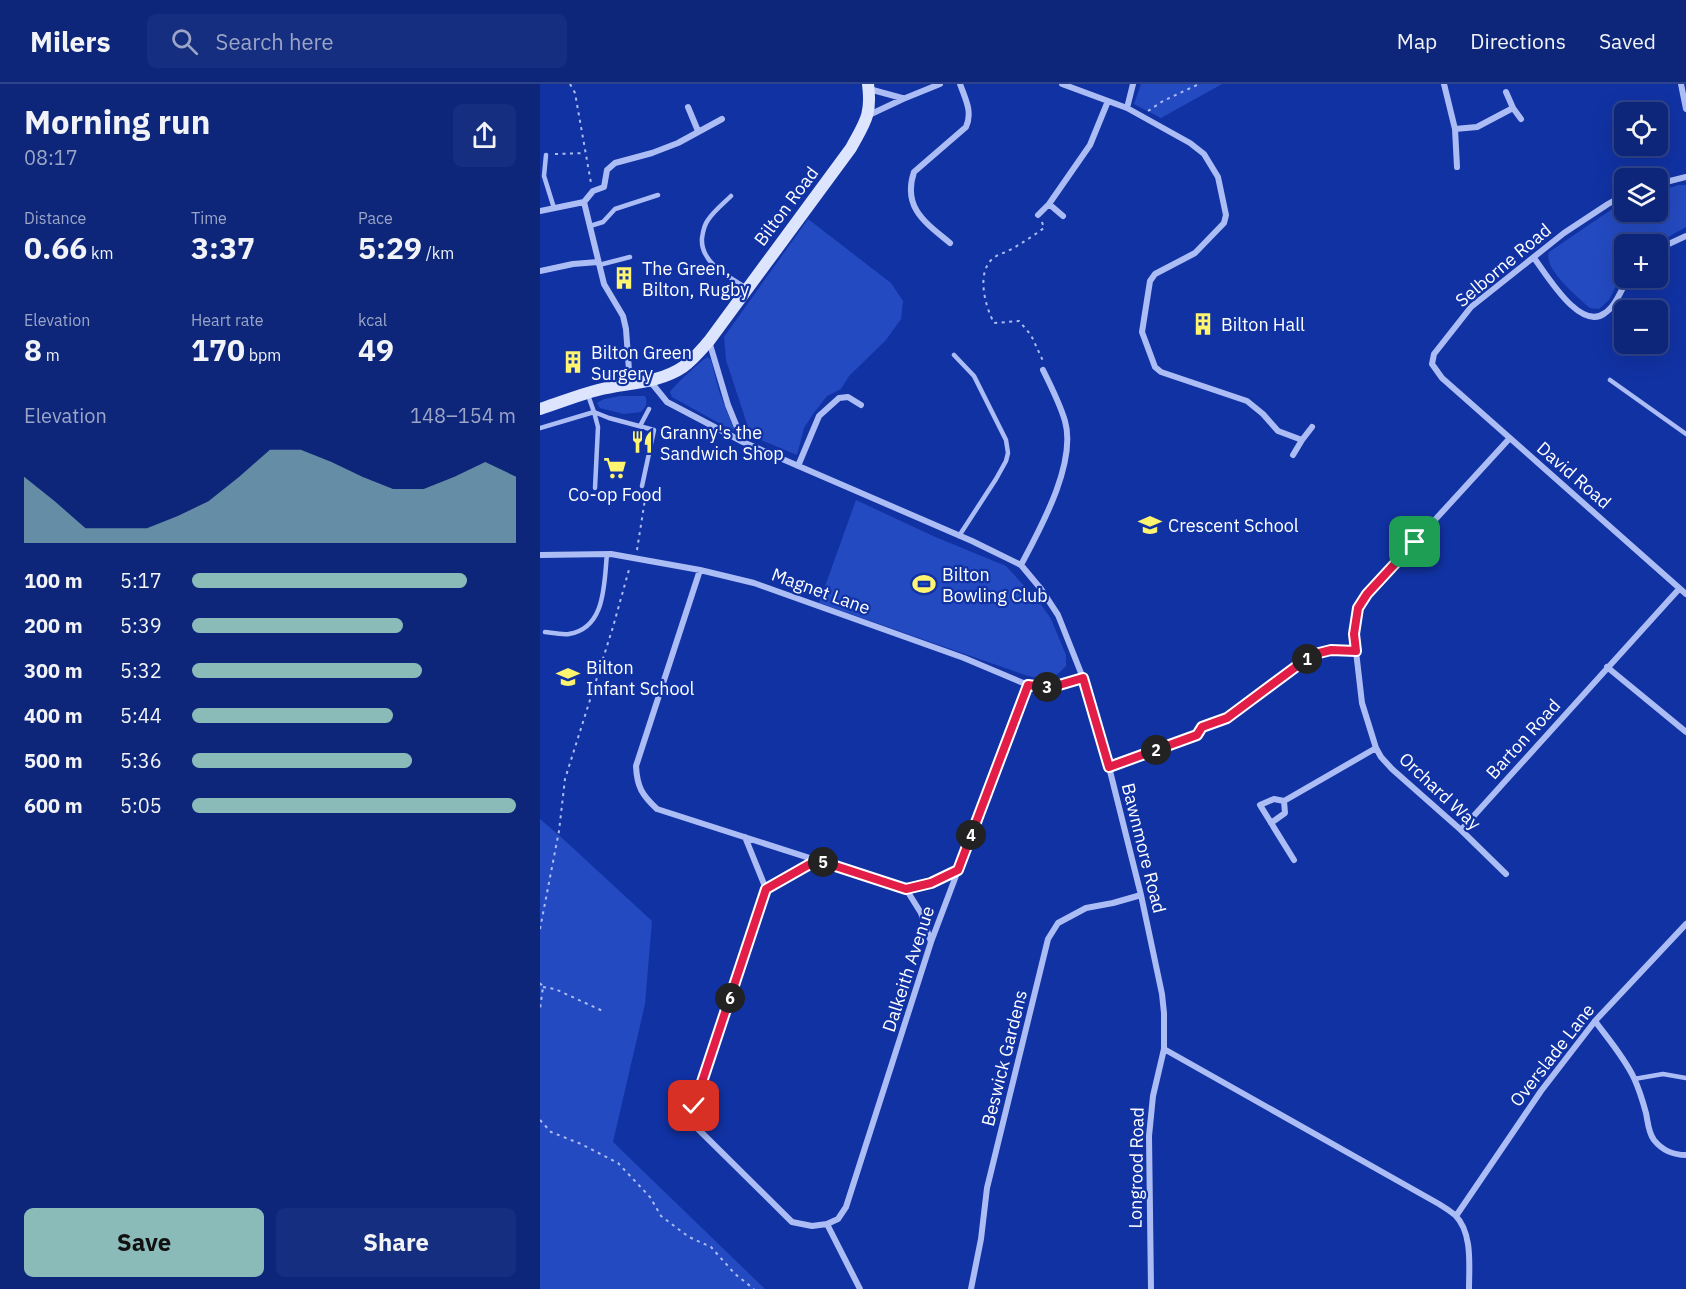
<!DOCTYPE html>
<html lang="en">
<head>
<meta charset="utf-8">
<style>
  :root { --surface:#0d267a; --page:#162e7f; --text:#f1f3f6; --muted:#9aa5c7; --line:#2d438b; --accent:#8bbbb9 }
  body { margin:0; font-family:"IBM Plex Sans",sans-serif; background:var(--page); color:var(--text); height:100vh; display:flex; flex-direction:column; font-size:22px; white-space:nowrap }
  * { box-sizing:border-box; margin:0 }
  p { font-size:20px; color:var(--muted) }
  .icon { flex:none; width:33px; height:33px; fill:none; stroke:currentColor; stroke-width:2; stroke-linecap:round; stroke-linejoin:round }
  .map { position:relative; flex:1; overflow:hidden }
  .panel { display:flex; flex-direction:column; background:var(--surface); width:540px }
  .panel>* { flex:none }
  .fabs { position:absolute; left:1074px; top:18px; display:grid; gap:12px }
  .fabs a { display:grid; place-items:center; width:54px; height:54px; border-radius:9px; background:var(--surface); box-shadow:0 6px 24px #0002,0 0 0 2px var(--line); font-size:30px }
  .pin { position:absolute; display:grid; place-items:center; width:51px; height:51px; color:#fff; margin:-26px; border-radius:12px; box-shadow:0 3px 9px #0006 }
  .km { position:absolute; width:30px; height:30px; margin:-15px; border-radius:50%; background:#222; color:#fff; font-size:16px; line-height:30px; text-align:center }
  .round { display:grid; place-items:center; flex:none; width:63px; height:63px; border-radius:9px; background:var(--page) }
  .overview { display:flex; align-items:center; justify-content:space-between; height:102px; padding:0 24px }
  h1 { font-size:33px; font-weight:700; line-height:45px }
  .figures { display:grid; grid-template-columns:repeat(3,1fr); gap:9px; height:102px; padding:6px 24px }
  .figures div { display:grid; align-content:center }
  .figures b { font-size:30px; font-weight:700 }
  .figures small { font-size:16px; font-weight:400 }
  .figures p { font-size:16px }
  .chart { height:168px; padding:12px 24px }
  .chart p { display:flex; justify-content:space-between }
  .chart svg { width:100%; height:108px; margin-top:6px; fill:var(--accent); opacity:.7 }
  .cta { display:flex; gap:12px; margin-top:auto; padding:12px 24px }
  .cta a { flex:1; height:69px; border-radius:9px; background:var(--accent); color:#111; font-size:24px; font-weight:700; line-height:69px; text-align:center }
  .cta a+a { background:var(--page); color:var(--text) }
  ul { padding:0 24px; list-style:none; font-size:20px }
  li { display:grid; grid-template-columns:96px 72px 1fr; align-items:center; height:45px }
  li i { height:15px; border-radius:8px; background:var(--accent) }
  header { display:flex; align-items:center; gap:36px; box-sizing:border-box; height:84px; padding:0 30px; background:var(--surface); border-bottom:2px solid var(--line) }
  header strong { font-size:28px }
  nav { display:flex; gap:33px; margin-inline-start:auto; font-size:21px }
  .search { width:420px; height:54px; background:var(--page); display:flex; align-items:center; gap:15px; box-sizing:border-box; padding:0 21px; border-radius:9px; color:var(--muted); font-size:22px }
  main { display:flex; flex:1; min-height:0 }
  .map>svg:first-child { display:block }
</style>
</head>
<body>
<header>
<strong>Milers</strong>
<div class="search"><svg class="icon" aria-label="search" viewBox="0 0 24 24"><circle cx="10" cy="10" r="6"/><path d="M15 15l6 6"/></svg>Search here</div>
<nav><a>Map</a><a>Directions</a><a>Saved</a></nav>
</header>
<main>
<section class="panel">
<div class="overview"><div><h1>Morning run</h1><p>08:17</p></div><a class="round"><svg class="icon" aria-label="share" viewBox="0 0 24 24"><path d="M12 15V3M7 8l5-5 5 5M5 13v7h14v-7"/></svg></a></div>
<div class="figures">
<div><p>Distance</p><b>0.66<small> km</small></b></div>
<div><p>Time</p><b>3:37</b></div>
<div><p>Pace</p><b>5:29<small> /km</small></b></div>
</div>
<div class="figures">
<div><p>Elevation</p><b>8<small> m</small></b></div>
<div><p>Heart rate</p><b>170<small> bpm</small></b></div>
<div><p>kcal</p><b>49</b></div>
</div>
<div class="chart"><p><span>Elevation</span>148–154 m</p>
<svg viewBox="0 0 160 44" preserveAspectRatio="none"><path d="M0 44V17L10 27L20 38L30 38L40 38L50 33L60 27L70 17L80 6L90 6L100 11L110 17L120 22L130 22L140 17L150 11L160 17V44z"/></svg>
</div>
<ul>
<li><b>100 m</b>5:17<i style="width:85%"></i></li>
<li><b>200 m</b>5:39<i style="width:65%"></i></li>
<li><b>300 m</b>5:32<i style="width:71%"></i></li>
<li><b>400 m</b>5:44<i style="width:62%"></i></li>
<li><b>500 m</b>5:36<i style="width:68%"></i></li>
<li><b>600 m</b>5:05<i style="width:100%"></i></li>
</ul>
<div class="cta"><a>Save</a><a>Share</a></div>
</section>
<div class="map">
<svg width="1146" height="1205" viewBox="0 0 1146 1205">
  <rect width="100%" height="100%" fill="#1132a3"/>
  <path fill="#244ac1" d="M601,0H682L621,34L594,20Z
    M1139,101H1146V143L1116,160H1084V186L1069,216L1059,225L1050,224C1038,213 1003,185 1009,168L1084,117V128H1118V107Z
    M268,135L351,199L363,217L361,235L346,256L309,292L301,305L287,312L273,330L264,344L257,371L211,352L186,276L184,253Z
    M168,273L171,276L179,307L195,348L132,313L130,308C133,303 162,275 168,273Z
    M80,312H105C108,319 106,323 101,328L84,330L60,324L57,319L64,315Z
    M316,416L393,452L466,482L500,519L511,535L526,571V582C511,598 505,596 485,591L279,519Z
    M0,735L21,753L112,837L105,920L73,1058L225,1205H0Z"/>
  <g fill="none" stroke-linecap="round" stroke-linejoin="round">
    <path stroke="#acbdf6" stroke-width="2" stroke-dasharray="3 4.5" stroke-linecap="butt" d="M30,0L35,9L51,99
      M608,27L623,17L659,0
      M15,70L45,69
      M502,138L504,144C493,152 481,160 468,167C464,169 459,170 455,173C435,186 445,222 454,239L479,237L491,251L503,277
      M97,466L106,409
      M577,680L657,651L658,649
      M0,845L19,747L25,695L73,543L90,482
      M0,899L3,903L0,925
      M3,903L15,905L65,928
      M0,1036L11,1048L41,1060L78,1079L110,1113L121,1132L149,1153L171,1163L195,1190L214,1205"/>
    <path stroke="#acbdf6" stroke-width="4.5" d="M6,71L4,92L14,124
      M191,112C183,120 174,127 168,136C164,141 163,147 162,154C160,179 189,193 207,204
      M50,142L63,138L75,125L118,111
      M59,181L90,173
      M414,271L434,292L466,356L468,369L466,377L456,395L419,452
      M1070,296L1146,350
      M48,311L54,328L69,334L114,346L102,402
      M100,342L109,325
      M0,344L54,328L58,343L55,404
      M5,548C13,549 22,551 29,550C66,544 64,499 67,470
      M1094,995L1123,990L1146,994"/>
    <path stroke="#acbdf6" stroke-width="6" d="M522,0L587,24L650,59L664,70L678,93L686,131L684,139L655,169L615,190L610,197L602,248L615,283L621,288L707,317L723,330L738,347L762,356
      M904,0L915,45L917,83
      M1141,0L1146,25
      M329,5L362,14
      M966,8L973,24L981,35
      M148,23L158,47
      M587,24L593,0
      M329,31L363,15L400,0
      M915,45L937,43L973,24
      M1118,100L1146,93
      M1084,111L1068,120L1024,149L931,223L894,270L892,280L902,294L1146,510
      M44,118L64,200L83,232L86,245L90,300
      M44,118L53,107L64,103L67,86L75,79L112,69L138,59L182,35
      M509,120L523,132
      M0,127L44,118
      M498,131L509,120L550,61L568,17
      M410,159C386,139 362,124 374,88L426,43C433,28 425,14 420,0
      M1118,165L1146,152
      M994,174C1007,191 1040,248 1065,229C1076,222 1082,204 1088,194
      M0,187L33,180L58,178
      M169,257L188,321L203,358
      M110,297L127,318L203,358L432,457L481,481L501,505L518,531L543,594L569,683L601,811L622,910L624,929V965L613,1012L609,1052L611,1205
      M753,371L762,356L772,343
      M258,382L279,332L299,314L308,313L321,321
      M0,471L71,470L160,486L214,499L424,574L488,601L509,604L543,594
      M481,481C500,445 537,379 525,337C520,320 511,302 503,286
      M160,486L96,682C97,703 102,711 117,725L366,805L381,829L391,858
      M1067,583L1146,648
      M662,643L687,634L761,579L775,570L791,566H815
      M731,739L745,729L744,717
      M921,746L1139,505
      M205,753L226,805L154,1022V1035L158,1045L252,1138L272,1142L287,1140L320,1205
      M754,776L720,721L734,715L744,717L836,664
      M966,790L921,746L852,685L841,673L836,664L822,619L814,550L817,524L827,510L969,355
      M226,805L277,776
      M366,805L391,799L418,786
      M1055,937C1069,956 1084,973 1094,994C1099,1005 1103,1018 1106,1029C1108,1038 1108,1048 1114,1056C1122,1066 1133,1071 1146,1071
      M624,965L899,1120C904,1123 910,1127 915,1131C933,1149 929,1182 929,1205
      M916,1132L1001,1007L1055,937L1146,840
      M287,1140L298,1135L306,1123L391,858L488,601
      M431,1205L441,1155L447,1104L508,855L518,839L546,824L573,819L601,811"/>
    <path stroke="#dce4fe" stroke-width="12" d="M0,325C19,319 38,311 58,306C85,299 118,300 143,283C153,276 161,266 169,257L311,64C325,38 332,31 328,0"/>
  </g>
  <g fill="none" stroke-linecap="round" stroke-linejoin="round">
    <g stroke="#fff" stroke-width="12">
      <path id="route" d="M154,1022L226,805L277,776L366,805L391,799L418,786L488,601L509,604L543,594L569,683L657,651L662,643L687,634L761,579L775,570L791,566L816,567L814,550L818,524L827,510L875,458"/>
    </g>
    <use href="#route" stroke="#e11d48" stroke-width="8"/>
  </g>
  <defs>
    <g id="building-bare" transform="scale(1.8)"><path d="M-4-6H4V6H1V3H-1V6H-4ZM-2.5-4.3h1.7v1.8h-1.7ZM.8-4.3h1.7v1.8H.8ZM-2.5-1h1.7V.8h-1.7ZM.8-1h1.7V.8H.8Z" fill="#fff470" stroke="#1132a3" stroke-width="2.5" paint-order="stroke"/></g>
    <g id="restaurant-bare" transform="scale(1.8)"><path d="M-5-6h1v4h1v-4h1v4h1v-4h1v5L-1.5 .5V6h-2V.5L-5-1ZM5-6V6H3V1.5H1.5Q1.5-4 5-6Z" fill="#fff470" stroke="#1132a3" stroke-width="2.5" paint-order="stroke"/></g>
    <g id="supermarket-bare" transform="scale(1.8)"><path d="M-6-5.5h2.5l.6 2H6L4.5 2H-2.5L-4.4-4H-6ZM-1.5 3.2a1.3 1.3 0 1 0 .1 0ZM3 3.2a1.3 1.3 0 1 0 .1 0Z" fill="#fff470" stroke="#1132a3" stroke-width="2.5" paint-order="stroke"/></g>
    <g id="school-bare" transform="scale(1.8)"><path d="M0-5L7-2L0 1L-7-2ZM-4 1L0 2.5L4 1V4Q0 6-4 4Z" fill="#fff470" stroke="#1132a3" stroke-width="2.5" paint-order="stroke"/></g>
    <g id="stadium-bare" transform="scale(1.8)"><path d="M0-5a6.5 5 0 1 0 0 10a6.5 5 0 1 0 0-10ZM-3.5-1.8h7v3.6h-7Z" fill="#fff470" stroke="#1132a3" stroke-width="2.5" paint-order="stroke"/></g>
  </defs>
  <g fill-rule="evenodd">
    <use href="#building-bare" x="84" y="194"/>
    <use href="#building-bare" x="663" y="240"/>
    <use href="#building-bare" x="33" y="278"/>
    <use href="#restaurant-bare" x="102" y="358"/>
    <use href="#supermarket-bare" x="75" y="384"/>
    <use href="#school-bare" x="610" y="441"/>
    <use href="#stadium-bare" x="384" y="500"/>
    <use href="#school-bare" x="28" y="593"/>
  </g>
  <g text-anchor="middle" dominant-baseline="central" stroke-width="4.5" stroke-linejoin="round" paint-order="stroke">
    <g font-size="18" fill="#fff" stroke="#1132a3">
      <text transform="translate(246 122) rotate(-53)">Bilton Road</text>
      <text transform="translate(963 181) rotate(-40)">Selborne Road</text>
      <text transform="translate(1034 391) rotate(41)">David Road</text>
      <text transform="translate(281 507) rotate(20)">Magnet Lane</text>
      <text transform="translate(983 655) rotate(-48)">Barton Road</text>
      <text transform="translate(900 707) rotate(43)">Orchard Way</text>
      <text transform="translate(604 764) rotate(76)">Bawnmore Road</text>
      <text transform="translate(368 885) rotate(-72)">Dalkeith Avenue</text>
      <text transform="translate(1012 971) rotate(-52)">Overslade Lane</text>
      <text transform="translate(464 974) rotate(-76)">Beswick Gardens</text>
      <text transform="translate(596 1084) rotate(-89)">Longrood Road</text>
    </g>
    <g font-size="18" fill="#fff" stroke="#1132a3" text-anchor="start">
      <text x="102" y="184">The Green,<tspan x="102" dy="21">Bilton, Rugby</tspan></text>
      <text x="681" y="240">Bilton Hall</text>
      <text x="51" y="268">Bilton Green<tspan x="51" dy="21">Surgery</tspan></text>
      <text x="120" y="348">Granny's the<tspan x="120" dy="21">Sandwich Shop</tspan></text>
      <text x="75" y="410" text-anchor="middle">Co-op Food</text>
      <text x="628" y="441">Crescent School</text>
      <text x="402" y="490">Bilton<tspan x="402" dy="21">Bowling Club</tspan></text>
      <text x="46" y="583">Bilton<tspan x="46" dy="21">Infant School</tspan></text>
    </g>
  </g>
</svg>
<div class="fabs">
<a><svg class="icon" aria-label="locate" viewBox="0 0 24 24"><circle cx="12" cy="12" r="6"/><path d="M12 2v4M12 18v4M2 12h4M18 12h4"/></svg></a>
<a><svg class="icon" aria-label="layers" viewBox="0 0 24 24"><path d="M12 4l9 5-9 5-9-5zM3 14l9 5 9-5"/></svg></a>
<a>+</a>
<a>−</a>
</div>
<div class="pin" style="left:875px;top:458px;background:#1e9e55"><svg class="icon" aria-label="arrive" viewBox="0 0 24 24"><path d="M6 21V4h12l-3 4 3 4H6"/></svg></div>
<div class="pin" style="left:154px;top:1022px;background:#d93025"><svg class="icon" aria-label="check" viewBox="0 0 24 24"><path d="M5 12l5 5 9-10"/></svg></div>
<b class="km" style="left:767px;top:575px">1</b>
<b class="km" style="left:616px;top:666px">2</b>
<b class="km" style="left:507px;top:603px">3</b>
<b class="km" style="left:431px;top:751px">4</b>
<b class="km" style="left:283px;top:778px">5</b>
<b class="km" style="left:190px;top:914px">6</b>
</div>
</main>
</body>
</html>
